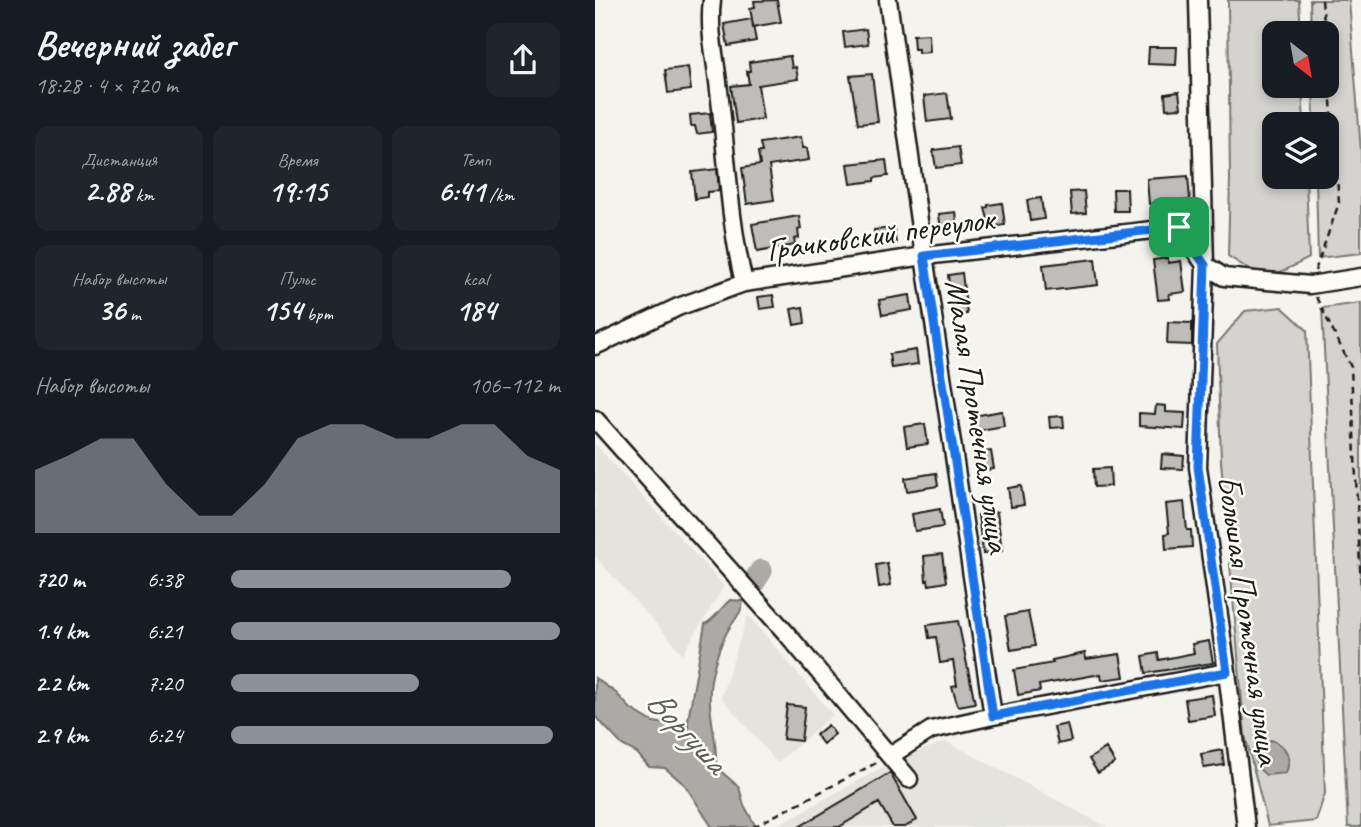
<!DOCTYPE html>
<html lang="ru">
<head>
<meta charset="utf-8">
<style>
  :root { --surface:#171b24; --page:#20242c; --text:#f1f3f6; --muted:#9ea1a6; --accent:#8c9099 }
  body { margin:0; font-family:Caveat,sans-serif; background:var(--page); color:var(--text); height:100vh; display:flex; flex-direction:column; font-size:26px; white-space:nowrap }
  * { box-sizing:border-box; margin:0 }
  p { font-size:23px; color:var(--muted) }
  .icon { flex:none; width:38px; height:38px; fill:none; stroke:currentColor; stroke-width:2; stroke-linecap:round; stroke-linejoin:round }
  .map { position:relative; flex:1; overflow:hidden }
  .sheet { display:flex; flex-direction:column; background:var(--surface); width:595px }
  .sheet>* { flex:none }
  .needle { width:46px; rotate:149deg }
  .fabs { position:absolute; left:667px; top:21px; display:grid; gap:14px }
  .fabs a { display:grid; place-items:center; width:77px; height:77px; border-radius:14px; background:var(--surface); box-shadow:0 4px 10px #0003; font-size:35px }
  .pin { position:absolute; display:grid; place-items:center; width:60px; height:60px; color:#fff; margin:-30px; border-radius:14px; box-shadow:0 4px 10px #0006 }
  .round { display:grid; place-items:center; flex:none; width:74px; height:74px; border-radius:14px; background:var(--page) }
  .head { display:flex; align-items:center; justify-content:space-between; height:119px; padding:0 35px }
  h1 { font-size:38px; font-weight:700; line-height:52px }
  .stats { display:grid; grid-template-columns:repeat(3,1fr); gap:10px; height:119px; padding:7px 35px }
  .stats div { display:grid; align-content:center; border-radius:14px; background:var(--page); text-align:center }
  .stats b { font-size:30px; font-weight:700 }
  .stats small { font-size:19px; font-weight:400 }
  .stats p { font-size:19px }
  .chart { height:196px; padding:14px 35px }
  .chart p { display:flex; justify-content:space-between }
  .chart svg { width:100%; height:126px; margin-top:7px; fill:var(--accent); opacity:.7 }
  ul { padding:0 35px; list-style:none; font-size:23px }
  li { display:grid; grid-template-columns:112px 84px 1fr; align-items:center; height:52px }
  li i { height:18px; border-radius:9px; background:var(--accent) }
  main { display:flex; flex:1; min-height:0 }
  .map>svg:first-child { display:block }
</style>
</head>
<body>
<main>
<section class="sheet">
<div class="head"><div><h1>Вечерний забег</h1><p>18:28 · 4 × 720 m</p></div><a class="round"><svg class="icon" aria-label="share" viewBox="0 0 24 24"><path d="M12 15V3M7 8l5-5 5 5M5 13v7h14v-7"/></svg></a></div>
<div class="stats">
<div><p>Дистанция</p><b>2.88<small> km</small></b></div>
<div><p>Время</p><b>19:15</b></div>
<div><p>Темп</p><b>6:41<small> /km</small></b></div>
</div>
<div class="stats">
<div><p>Набор высоты</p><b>36<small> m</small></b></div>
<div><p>Пульс</p><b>154<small> bpm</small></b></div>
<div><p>kcal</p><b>184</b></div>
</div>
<div class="chart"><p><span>Набор высоты</span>106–112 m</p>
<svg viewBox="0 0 160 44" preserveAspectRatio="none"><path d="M0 44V22L10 17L20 11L30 11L40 27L50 38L60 38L70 27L80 11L90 6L100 6L110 11L120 11L130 6L140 6L150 17L160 22V44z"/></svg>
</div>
<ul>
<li><b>720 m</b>6:38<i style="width:85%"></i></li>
<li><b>1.4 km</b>6:21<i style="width:100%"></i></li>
<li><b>2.2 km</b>7:20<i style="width:57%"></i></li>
<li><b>2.9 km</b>6:24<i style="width:98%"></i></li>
</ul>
</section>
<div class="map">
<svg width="766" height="827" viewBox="0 0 766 827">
  <rect width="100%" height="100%" fill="#f4f3ee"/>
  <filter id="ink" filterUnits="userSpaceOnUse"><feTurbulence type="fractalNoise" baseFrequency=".0143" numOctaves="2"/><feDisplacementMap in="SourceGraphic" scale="14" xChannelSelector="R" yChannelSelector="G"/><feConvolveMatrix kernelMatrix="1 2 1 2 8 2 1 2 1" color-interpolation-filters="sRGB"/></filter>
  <g filter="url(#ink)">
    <path fill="#e4e3de" d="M0,444L129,586L88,654L0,556Z
      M153,615L238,715L182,763L126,697Z
      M351,741L512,827H179L299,761Z"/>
    <path fill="#d4d3cf" stroke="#787876" stroke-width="2" d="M633,0H704L706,33H679V86H707L709,124H679V177H711L714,258C674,279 671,281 633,256L635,178Z
      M715,0H754L766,152V253L723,258L721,177H732V124H719L718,86H732V33H716Z
      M766,303V827H753L727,308Z
      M687,307L712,330L730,793L721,821L673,826L650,735L626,461L622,344L650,311Z"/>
    <path fill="#abaaa6" stroke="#72716f" stroke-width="2" d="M135,600L148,601C147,615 137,621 131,634C123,649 119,664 116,680C111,710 123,738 121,767L144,787L149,805L161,827H117L90,785L70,768L54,767L42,753L27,745L0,716V678L21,693L36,709L58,722L79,725L93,736V720L110,624C121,619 126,607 135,600Z
      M676,740C692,745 697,758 691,773L671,775C655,763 656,746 676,740Z"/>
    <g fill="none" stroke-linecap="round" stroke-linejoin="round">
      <path stroke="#abaaa6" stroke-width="23" d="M155,588L166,571"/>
    </g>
    <path fill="#bebdba" stroke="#1c1c1c" stroke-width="2" d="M182,0L186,22L158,27L157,20L161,41L133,46L129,24L157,19L155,8L160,7L159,1Z
      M271,29L273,44L250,47L248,32Z
      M334,34L335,52L323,53V49H319L318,35Z
      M554,47H582L581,65L553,64Z
      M195,56L197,68L201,67L203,79L163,85L168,119L141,123L136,86L154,84L152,71H155L154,62Z
      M93,67L96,90L73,93L70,70Z
      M277,74L283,122L263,124L255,76Z
      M584,92L586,108L571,109L570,94Z
      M352,93L356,119L332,122L329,96Z
      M115,113L117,132L102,134L100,126H96L95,115Z
      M206,137L208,148H212L214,160L174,166L179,200L152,204L147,168L165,165L163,152H167L165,143Z
      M363,147L366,165L341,168L338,150Z
      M291,160L293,176L279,178V181L256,184L253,164Z
      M122,169L124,191L112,192V197L100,199L97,172Z
      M593,176L595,200L554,204L552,179Z
      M518,189H532L533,211H519Z
      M489,191L491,213L477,214L475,192Z
      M446,198L449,219L435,221L432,200Z
      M407,203L410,225L395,227L390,208L393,207V205Z
      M361,212L363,230L346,232L344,214Z
      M204,216L206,229L203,230L204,238L199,239L200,245L162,252L157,224Z
      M299,228L301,244L281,247L279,230Z
      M573,258V263L586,261L590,292L574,294L575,299L563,300L558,260Z
      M500,259L503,285L451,291L448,265Z
      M367,273L372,314L358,316L353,275Z
      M178,295L180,307L165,309L163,297Z
      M315,295L317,310L287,315L284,300Z
      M208,307L210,323L199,325L196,309Z
      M573,322L597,323V345L572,344Z
      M321,350L323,364L296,368L294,354Z
      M561,405L571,406V412L590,413L589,429L544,426V413L560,414Z
      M407,411L409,426L380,431L378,416Z
      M468,416L469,427L455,428L454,417Z
      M330,424L333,444L312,447L309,427Z
      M396,451L399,469L383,471L380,453Z
      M567,454L589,456L588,469L566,468Z
      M515,468L516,486L499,487L498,469Z
      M341,473L343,486L312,491L310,478Z
      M426,486L429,505L416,507L413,488Z
      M589,502L592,530H596L597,547L571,549L570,534L574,533L571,504Z
      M345,509L348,527L320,531L317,514Z
      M402,512L407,551L388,554L383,515Z
      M347,554L351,582L334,585L333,580L331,581L329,556Z
      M292,563L296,585L284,587L281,565Z
      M433,612L440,646L416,650L410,616Z
      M363,621L380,703L363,706L357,686L362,685L358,661L345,663L341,637L334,638L332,625Z
      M614,641L618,663L551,673L548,656L563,653L564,660L599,653L597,644Z
      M490,653L491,659L525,654L529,677L507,680L506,674L444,685L445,691L423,695L419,670L458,663L457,660Z
      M617,695L620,716L593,720L590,699Z
      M192,705L210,707L206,741L188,739Z
      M472,724L476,741L463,744L459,727Z
      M233,725L240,734L228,744L221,735Z
      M511,748L520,763L503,773L494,759Z
      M627,750L629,765L609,768L606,754Z
      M295,773L322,820L310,827H298L284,803L244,827H204Z"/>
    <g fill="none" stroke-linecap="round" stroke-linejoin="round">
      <g stroke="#1c1c1c" stroke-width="21">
        <path id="minor" d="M117,0C113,33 121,58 124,91C132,155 134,220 149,283L329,256L584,227L610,265L629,277L715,285L766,277
          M293,0L329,256L398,716
          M603,0L610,265L603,467L632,672L651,827
          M0,346L83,307L149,283
          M0,419L192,634L314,779
          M295,756L336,730L398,716L632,672"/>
      </g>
      <path stroke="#1c1c1c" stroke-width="2.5" stroke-dasharray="7 5" stroke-linecap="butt" d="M727,0L730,33
        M720,271L744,203L732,51
        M721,297L756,367L766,589
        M158,827L283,762"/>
      <use href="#minor" stroke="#fdfcf7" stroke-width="16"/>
    </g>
  </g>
  <g fill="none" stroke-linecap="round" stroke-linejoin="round" filter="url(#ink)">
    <g stroke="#fff" stroke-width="14">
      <path id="route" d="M584,227L610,265L603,467L632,672L398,716L329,256Z"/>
    </g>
    <use href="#route" stroke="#1a73e8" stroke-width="9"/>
  </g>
  <g text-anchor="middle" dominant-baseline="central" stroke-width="5" stroke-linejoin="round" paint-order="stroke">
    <g font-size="33" fill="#1c1c1c" stroke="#fdfcf7">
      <text transform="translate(285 234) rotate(-8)">Грачковский переулок</text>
      <text transform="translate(383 416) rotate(81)">Малая Протечная улица</text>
      <text transform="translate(654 620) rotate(82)">Большая Протечная улица</text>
    </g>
    <g font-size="35" font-style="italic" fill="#5c5c5a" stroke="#fdfcf7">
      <text transform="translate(92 731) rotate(47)">Воргуша</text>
    </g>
  </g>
</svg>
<div class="fabs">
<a><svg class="needle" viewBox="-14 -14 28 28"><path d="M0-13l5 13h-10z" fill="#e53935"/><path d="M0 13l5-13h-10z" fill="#9ea1a6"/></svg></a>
<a><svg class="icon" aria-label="layers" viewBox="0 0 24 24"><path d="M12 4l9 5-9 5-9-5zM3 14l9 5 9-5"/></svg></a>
</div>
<div class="pin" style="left:584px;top:227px;background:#1e9e55"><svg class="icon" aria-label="arrive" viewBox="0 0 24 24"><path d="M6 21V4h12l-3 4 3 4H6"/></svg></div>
</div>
</main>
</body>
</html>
